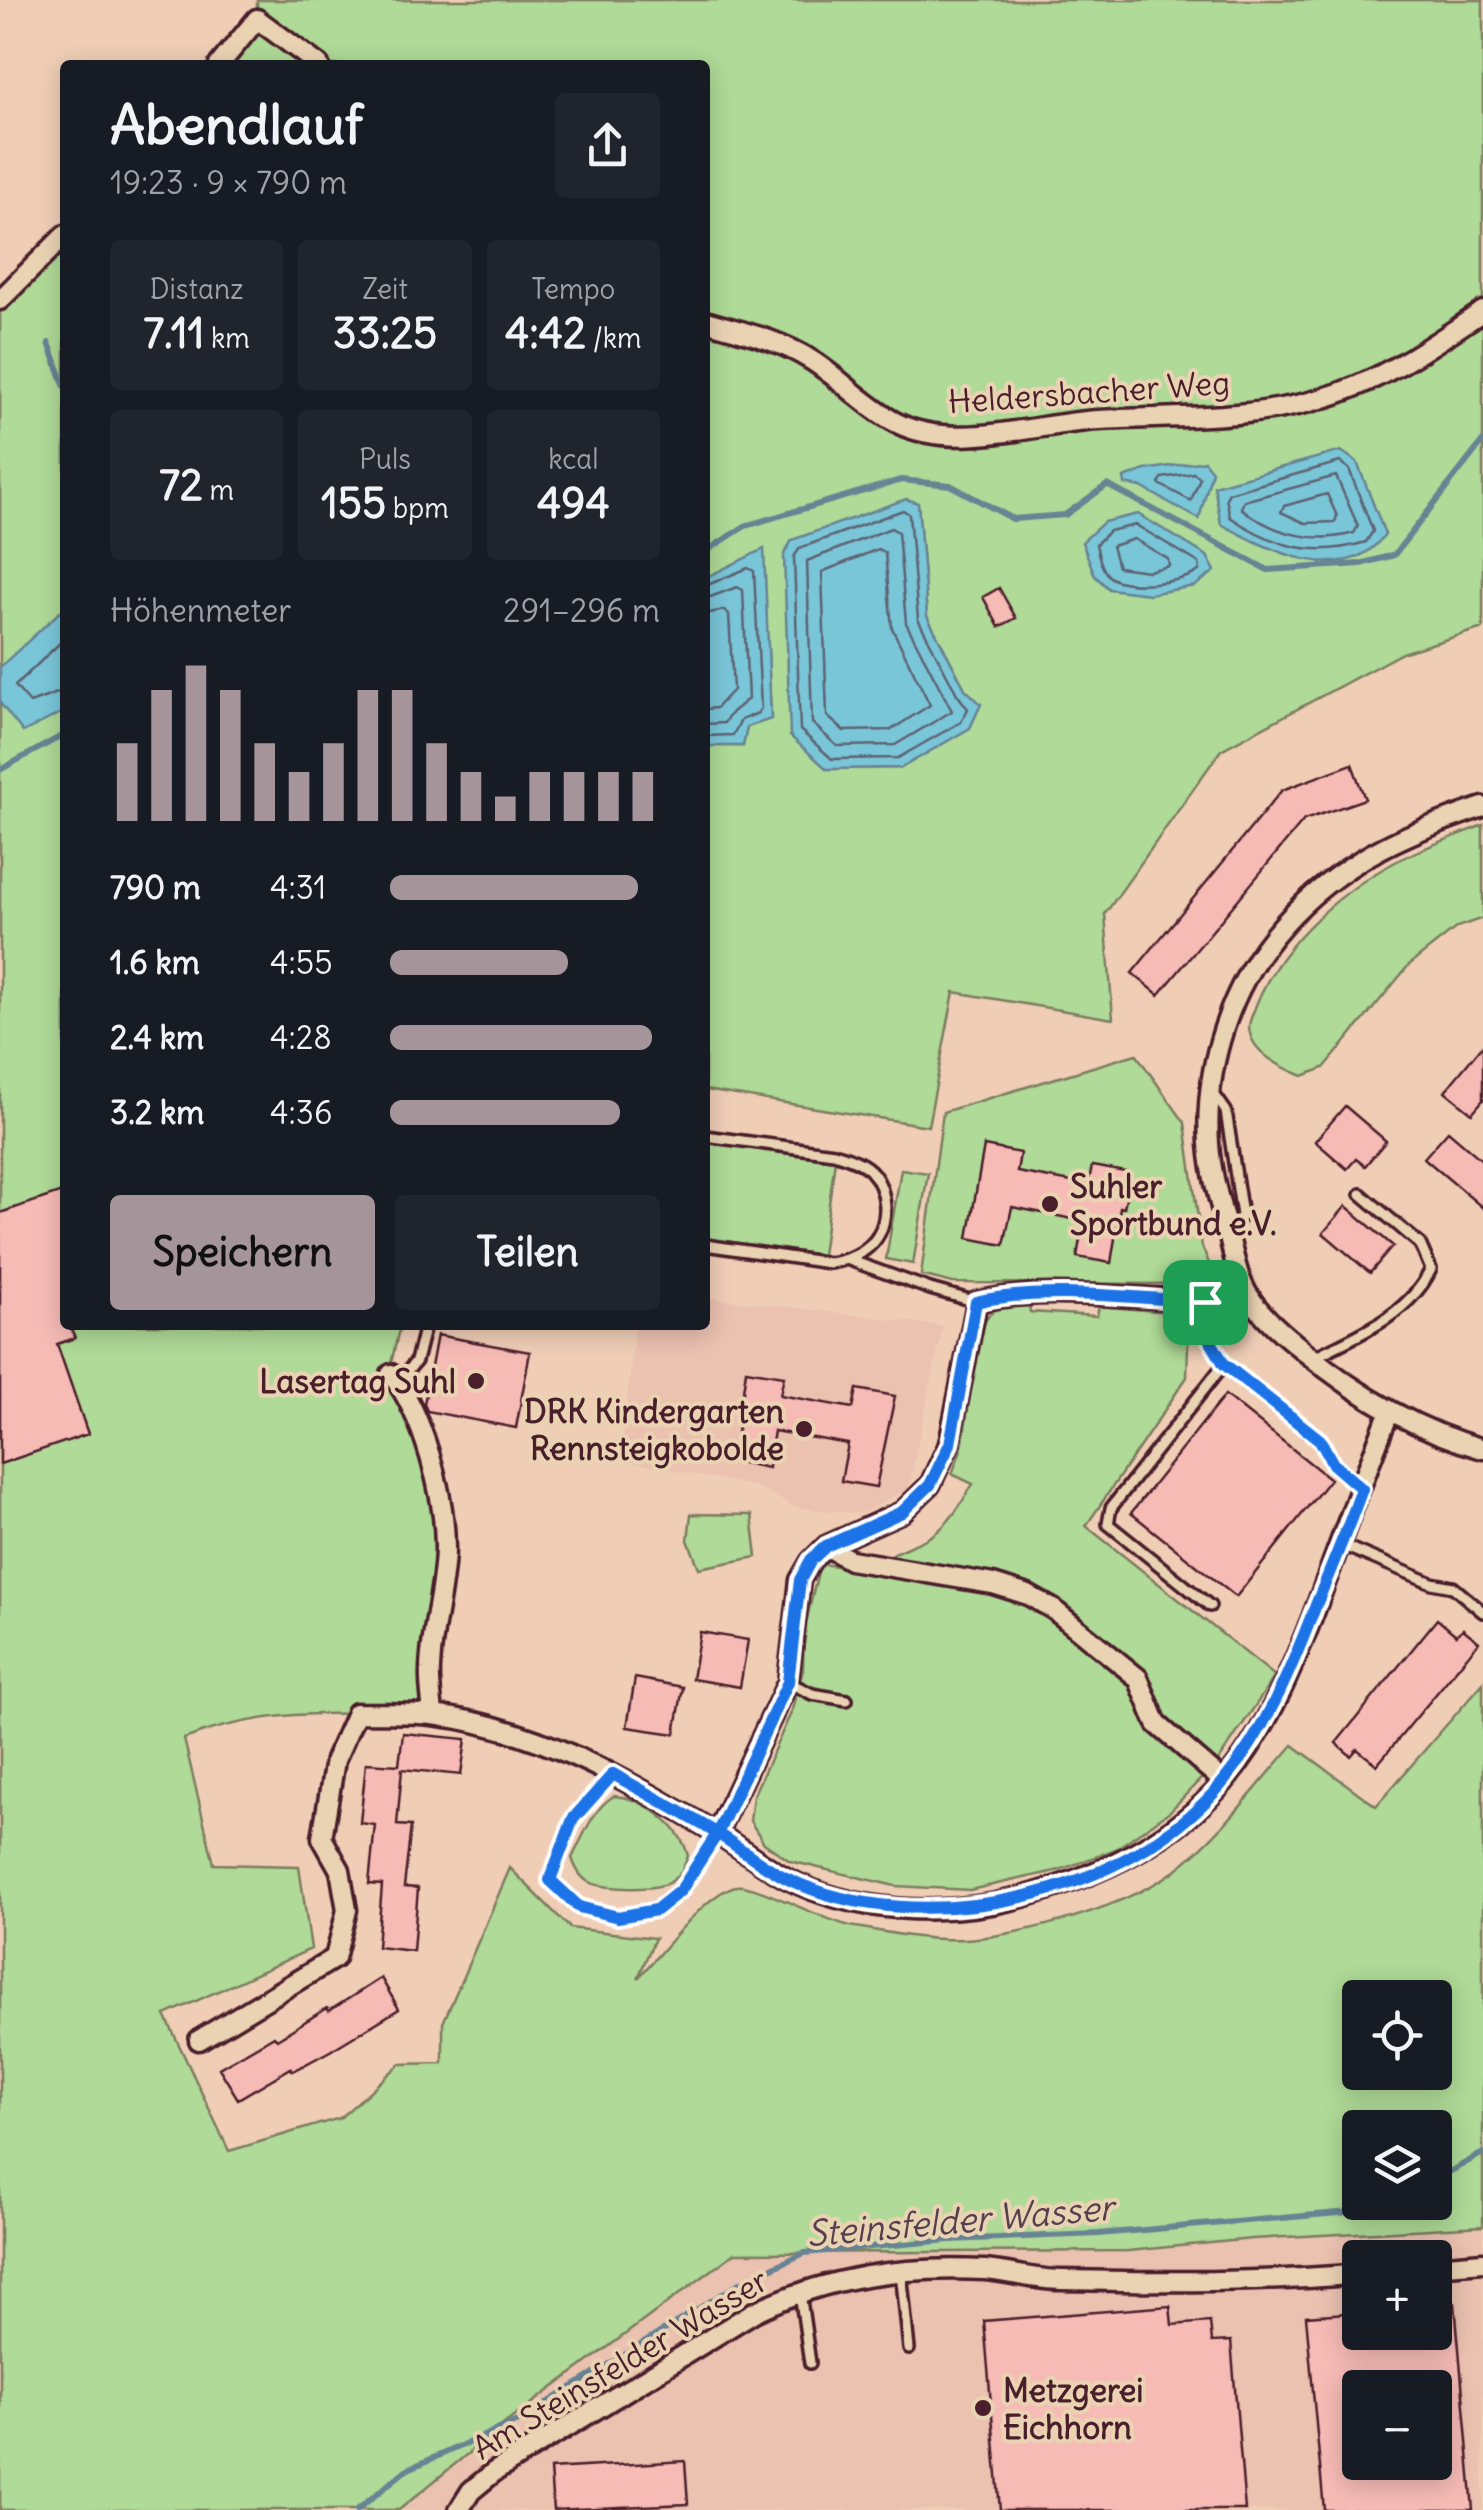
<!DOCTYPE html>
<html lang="de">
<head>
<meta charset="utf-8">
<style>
  :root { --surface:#171b24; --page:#20242c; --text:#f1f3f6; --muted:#9ea1a6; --accent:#a6949b }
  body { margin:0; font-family:Delius,sans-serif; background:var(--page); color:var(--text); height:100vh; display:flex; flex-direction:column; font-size:38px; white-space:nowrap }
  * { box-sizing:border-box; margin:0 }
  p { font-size:32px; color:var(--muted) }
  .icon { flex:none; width:55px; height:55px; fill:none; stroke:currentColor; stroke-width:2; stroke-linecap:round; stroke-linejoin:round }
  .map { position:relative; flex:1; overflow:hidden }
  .side { position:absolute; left:60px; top:60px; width:650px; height:1270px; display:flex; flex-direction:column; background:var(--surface); border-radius:10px; box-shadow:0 5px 25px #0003 }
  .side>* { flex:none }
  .buttons { position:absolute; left:1342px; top:1980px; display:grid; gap:20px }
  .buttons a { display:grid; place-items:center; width:110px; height:110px; border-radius:10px; background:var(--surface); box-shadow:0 5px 25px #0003; font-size:50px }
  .pin { position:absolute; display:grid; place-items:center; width:85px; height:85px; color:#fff; margin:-42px; border-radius:20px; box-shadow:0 5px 15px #0006 }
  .round { display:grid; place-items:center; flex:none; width:105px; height:105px; border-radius:10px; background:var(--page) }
  .headline { display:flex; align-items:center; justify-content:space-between; height:170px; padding:0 50px }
  h1 { font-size:55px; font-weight:800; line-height:75px }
  .metrics { display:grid; grid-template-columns:repeat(3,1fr); gap:15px; height:170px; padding:10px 50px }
  .metrics div { display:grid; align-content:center; border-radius:10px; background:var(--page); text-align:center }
  .metrics b { font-size:42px; font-weight:800 }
  .metrics small { font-size:28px; font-weight:400 }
  .metrics p { font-size:28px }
  .chart { height:280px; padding:20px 50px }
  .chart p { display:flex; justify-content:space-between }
  .chart svg { width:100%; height:180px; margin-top:10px; stroke:var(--accent); stroke-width:6 }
  .button { display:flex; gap:20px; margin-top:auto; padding:20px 50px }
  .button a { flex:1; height:115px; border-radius:10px; background:var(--accent); color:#111; font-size:40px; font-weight:800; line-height:115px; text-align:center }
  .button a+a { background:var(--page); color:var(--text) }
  ul { padding:0 50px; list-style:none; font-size:32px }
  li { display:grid; grid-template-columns:160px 120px 1fr; align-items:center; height:75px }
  li i { height:25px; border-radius:12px; background:var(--accent) }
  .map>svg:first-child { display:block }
</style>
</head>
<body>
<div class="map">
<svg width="1483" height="2510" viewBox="0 0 1483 2510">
  <rect width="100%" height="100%" fill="#f0ceb6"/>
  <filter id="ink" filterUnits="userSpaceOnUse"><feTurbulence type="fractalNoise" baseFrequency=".01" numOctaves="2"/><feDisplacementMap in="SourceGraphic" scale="20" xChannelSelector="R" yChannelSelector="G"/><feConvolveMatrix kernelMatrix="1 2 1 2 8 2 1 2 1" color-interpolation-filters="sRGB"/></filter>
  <g filter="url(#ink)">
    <path fill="#ebc1b0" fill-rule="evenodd" d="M705,1297L943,1326L908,1489L861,1514L794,1507L758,1487L621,1460L635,1325H705Z
      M1483,2166V2510H399L504,2424L735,2253L1360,2202H1435ZM1360,2258H1435V2332H1360ZM1360,2388H1435V2462H1360Z"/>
    <path fill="#afda97" stroke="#7c7c61" stroke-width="2.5" fill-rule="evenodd" d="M257,0H1483V628L1402,653L1221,750L1105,914L1113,1019L954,992L928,1126L705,1090V746H743L747,727L771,718L763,550L705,578V65H219L257,19ZM918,504L927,616L965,689L901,768L827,769L813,755Z
      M65,235V1325H400L387,1381L402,1387L442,1508L433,1715C345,1713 267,1707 184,1739L214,1864L299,1866L311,1949L165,2015L229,2151L340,2118L400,2064L443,2063V2023L510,1868L570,1928L655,1938L638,1978C659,1956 708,1890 737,1886C754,1883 824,1921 851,1926C880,1931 911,1938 941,1939C1003,1943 1123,1909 1173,1872C1219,1837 1255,1788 1293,1745L1376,1806L1483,1683V2226L1252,2239L1128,2251L735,2253L504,2424L399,2510H0V300ZM1360,1998H1435V2072H1360ZM1360,2128H1435V2202H1360Z
      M1483,825V918L1457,927L1409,965L1324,1068L1303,1076C1283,1068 1250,1053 1249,1027C1249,1021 1254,1011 1256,1005C1281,942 1344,887 1405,857C1430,845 1457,836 1483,825Z
      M1136,1054L1185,1123L1202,1247L1210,1265V1277L1203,1284L953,1283L921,1275L943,1112Z
      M705,1142L835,1160L822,1255L705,1238Z
      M901,1169L928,1173L913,1264L886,1259Z
      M1005,1301L1029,1303L1030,1312L1097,1316L1099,1306L1189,1314L1187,1377L1086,1526L1275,1676L1219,1760L1170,1811L1116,1849L1060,1870L970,1890L895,1886L790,1861L764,1843L750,1821L753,1796L791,1713L803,1670L804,1631L820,1564L877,1571C888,1549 912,1548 931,1536C950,1524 962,1502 973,1484L952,1474L962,1447L980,1332L988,1316Z
      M691,1514L752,1515L757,1557L699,1568L688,1540Z
      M614,1796C645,1798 681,1826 688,1856C684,1867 681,1875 670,1882C656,1891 607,1889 591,1883C580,1879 575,1867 572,1858C583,1837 593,1808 614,1796Z"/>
    <path fill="#7ac6d9" stroke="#678393" stroke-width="2.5" d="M1341,451L1357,462L1385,534C1346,590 1267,549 1221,524L1214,486Z
      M1204,461L1212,471L1199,519L1141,487L1125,484L1124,478L1145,470Z
      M906,499L918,503L927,616L965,689L981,704L970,728L901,768L827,769L790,736L784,554L792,540Z
      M1138,514L1207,556L1215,571L1195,586L1149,594L1109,589L1095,576L1082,542L1104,522Z
      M764,549L771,719L747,727L743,746H705V578Z
      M65,607V711L23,732L0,703V667Z"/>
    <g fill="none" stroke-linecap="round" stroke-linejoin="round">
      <path stroke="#5d6271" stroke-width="2.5" d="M1340,462L1349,469L1373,531L1366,542C1313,558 1275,547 1230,517L1226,498L1229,493Z
        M1194,473L1200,478L1191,501L1159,484L1162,478Z
        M1336,476L1358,526L1354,533C1314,544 1273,534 1241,508L1244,501Z
        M1327,494L1337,516L1335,522L1305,523L1281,512L1284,506Z
        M903,510L909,514L918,619L957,694L968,709L961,722L898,758L832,759L800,730L794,557L800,548Z
        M1136,525L1199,563L1200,570C1184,583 1132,588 1113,579C1102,574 1098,554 1096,544L1109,531Z
        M891,528L898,532L906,623L952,711L895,745L837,746L812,723L807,561Z
        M1134,539L1168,559L1169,566L1148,571L1118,567L1112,546Z
        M878,549L885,553L892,628L930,705L891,730L844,731L827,716L822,572Z
        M705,586L748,568L754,571L761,708L758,713L741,720L733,735L705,736
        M705,599L737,587L743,590L748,699L732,712L724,723L705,724
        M705,614L724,610L729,614L733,690L716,708L705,709
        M65,638L15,686L30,703L65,690"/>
      <path stroke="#678393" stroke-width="6" d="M49,343L65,387
        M705,552L745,526L901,480L950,485L1013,519L1065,515L1107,485L1268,570L1360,564L1394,555L1483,441
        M0,770L65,734
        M1435,2180L1483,2153
        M357,2510L406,2470L522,2419L738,2284L804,2253L949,2240L1098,2234L1384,2209L1395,2202"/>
    </g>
    <path fill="#f7bbb6" stroke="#4a1f2b" stroke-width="2.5" fill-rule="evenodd" d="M999,588L1016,618L999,627L983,597Z
      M1352,764L1365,799L1304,820L1159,995L1132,973L1282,790Z
      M1483,1045V1100L1472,1113L1445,1091Z
      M1345,1106L1386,1141L1365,1166L1356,1159L1347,1169L1315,1141Z
      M1448,1131L1483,1161V1208L1424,1158Z
      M984,1146L1020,1153L1017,1172L1088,1185L1092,1166L1131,1173L1124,1208L1120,1207L1111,1263L1077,1257L1083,1221L1012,1207L1004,1245L968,1238Z
      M65,1191V1325H70L75,1338L57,1344L88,1434L0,1464V1213Z
      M1346,1206L1393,1246L1370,1273L1323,1233Z
      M437,1335L530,1352L516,1428L427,1411L424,1404Z
      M746,1370L784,1376L780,1395L853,1408L857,1389L895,1396L876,1487L841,1481L848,1444L774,1431L768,1468L733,1461Z
      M1225,1395L1330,1479L1236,1597L1131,1513Z
      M1437,1619L1456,1635L1463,1629L1479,1642L1377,1765L1357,1749L1351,1756L1336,1743Z
      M700,1632L748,1640L740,1687L692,1679Z
      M635,1678L683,1687L675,1734L627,1727Z
      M403,1733L466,1739L461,1775L402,1769L397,1825L411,1826L404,1887L418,1888L413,1951L377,1947L382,1885L369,1884L375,1825L360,1823L366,1763L399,1765Z
      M381,1978L399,2009L330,2051L293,2071L291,2068L238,2099L219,2068L274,2036L277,2039L327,2008L329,2011Z
      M1455,2303L1473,2510H1324L1306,2316L1360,2312V2332H1435V2305ZM1360,2388H1435V2462H1360Z
      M1170,2306L1172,2325L1210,2322L1212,2342L1231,2341L1245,2510H1000L984,2321Z
      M685,2461L688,2504L553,2510L550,2469Z"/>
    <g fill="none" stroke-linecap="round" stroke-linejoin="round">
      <g stroke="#4a1f2b" stroke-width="16">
        <path id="service" d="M1214,1094L1226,1111L1242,1215L1230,1235
          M705,1136L834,1153C846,1157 860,1161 870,1170C880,1180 884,1193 885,1207C885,1242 862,1258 829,1263L705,1245
          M849,1260L930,1289L977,1302
          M1205,1302L1207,1335L1224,1364L1320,1441L1333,1464L1360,1487
          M1312,1358C1356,1336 1409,1316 1431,1269L1420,1244L1361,1194
          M398,1383L416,1361L425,1325
          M1342,1545L1432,1583L1453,1587L1483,1612
          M1210,1606L1108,1524L1111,1508L1224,1364
          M788,1682L812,1694L847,1700
          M613,1774L573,1819L550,1880L579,1907L619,1917L656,1909L681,1890L717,1834
          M901,2271L909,2349
          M800,2293L810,2363"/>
      </g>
      <g stroke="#4a1f2b" stroke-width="25">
        <path id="minor" d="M257,19L319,65
          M219,65L257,19
          M0,300L65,235
          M705,321C740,331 780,340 811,360C840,378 867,408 897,423C954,452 1038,423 1099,420C1170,416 1248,420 1317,400C1379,383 1430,347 1483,311
          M1483,807C1405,833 1339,862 1283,925C1230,984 1204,1066 1209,1144C1211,1174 1220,1204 1228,1233C1234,1256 1237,1278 1250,1298C1265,1319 1284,1335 1304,1351C1358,1396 1415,1430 1483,1449
          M391,1374C423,1413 445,1497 445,1547C445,1588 431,1629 430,1669C429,1684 432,1700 433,1715
          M826,1546L850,1560L993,1584L1028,1595L1053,1609L1138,1678L1157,1724L1224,1782
          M717,1833L788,1682L800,1580L811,1561L826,1546L902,1512L930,1485L949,1444L977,1302C1061,1282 1161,1307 1250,1297
          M199,2040L335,1958L347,1910L340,1870L322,1838L335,1760L356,1713C381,1714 407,1712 432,1715C535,1726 629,1781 716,1833C740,1847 762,1865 786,1878C853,1913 943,1917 1015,1899C1092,1879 1169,1845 1223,1783C1264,1735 1289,1676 1312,1618C1338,1550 1362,1481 1389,1413
          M1435,2266L1483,2262
          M459,2510L471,2491L494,2472L754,2312C829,2276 902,2266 985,2270C1010,2272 1035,2280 1061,2280C1160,2282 1261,2283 1360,2274"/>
      </g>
      <use href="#service" stroke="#ead3b3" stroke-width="9"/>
      <use href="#minor" stroke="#ead3b3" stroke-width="18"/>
    </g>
  </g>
  <g fill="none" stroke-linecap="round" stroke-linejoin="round" filter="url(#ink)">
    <g stroke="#fff" stroke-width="20">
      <path id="route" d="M1205,1302C1133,1298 1046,1286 976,1302L950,1444L930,1485L902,1512L826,1546L811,1560L800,1580L788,1682L717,1834L681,1890L656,1910L618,1917L579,1907L550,1880L573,1819L613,1774C648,1794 684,1813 718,1834C741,1848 763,1867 788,1879C921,1943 1131,1896 1224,1781C1265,1731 1289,1674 1312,1615C1329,1573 1347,1531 1362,1489L1333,1464L1320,1440L1224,1364L1207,1335L1205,1302"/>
    </g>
    <use href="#route" stroke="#1a73e8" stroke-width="12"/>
  </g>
  <g fill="#4a1f2b" stroke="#ead3b3" stroke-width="4">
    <circle cx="1050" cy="1204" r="10"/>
    <circle cx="476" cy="1381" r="10"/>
    <circle cx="804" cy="1429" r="10"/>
    <circle cx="983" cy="2408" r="10"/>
  </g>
  <g text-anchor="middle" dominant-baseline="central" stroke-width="8" stroke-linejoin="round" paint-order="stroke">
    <g font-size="32" fill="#4a1f2b" stroke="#ead3b3">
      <text transform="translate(1089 392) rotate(-4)">Heldersbacher Weg</text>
      <text transform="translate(620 2364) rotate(-31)">Am Steinsfelder Wasser</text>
    </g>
    <g font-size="32" font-weight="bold" fill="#4a1f2b" stroke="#ead3b3" text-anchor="start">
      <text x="1070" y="1186">Suhler<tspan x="1070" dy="37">Sportbund e.V.</tspan></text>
      <text x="456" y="1381" text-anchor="end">Lasertag Suhl</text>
      <text x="784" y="1411" text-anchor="end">DRK Kindergarten<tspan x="784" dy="37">Rennsteigkobolde</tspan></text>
      <text x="1003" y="2390">Metzgerei<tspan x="1003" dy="37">Eichhorn</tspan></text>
    </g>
    <g font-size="35" font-style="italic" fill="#54404e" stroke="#ead3b3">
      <text transform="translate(960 2220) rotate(-5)">Steinsfelder Wasser</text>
    </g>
  </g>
</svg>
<div class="buttons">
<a><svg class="icon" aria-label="locate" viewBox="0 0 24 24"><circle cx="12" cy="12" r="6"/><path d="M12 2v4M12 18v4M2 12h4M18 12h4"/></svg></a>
<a><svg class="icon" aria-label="layers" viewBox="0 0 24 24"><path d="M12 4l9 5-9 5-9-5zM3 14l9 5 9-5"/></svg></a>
<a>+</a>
<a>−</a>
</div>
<div class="pin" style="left:1205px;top:1302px;background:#1e9e55"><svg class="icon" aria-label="arrive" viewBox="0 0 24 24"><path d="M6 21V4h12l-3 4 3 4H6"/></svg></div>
<section class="side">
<div class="headline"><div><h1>Abendlauf</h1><p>19:23 · 9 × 790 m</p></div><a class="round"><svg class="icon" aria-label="share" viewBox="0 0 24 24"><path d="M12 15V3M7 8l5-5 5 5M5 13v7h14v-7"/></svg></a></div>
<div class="metrics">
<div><p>Distanz</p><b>7.11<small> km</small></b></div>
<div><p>Zeit</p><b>33:25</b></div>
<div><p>Tempo</p><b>4:42<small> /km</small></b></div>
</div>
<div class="metrics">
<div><b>72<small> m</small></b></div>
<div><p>Puls</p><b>155<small> bpm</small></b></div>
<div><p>kcal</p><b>494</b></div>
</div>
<div class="chart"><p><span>Höhenmeter</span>291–296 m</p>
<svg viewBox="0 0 160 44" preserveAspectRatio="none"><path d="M5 44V25M15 44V12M25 44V6M35 44V12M45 44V25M55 44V32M65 44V25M75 44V12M85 44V12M95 44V25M105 44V32M115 44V38M125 44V32M135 44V32M145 44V32M155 44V32"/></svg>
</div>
<ul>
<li><b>790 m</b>4:31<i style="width:92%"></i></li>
<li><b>1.6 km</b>4:55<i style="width:66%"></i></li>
<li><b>2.4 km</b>4:28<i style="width:97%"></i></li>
<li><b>3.2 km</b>4:36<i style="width:85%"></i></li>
</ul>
<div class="button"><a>Speichern</a><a>Teilen</a></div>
</section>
</div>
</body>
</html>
